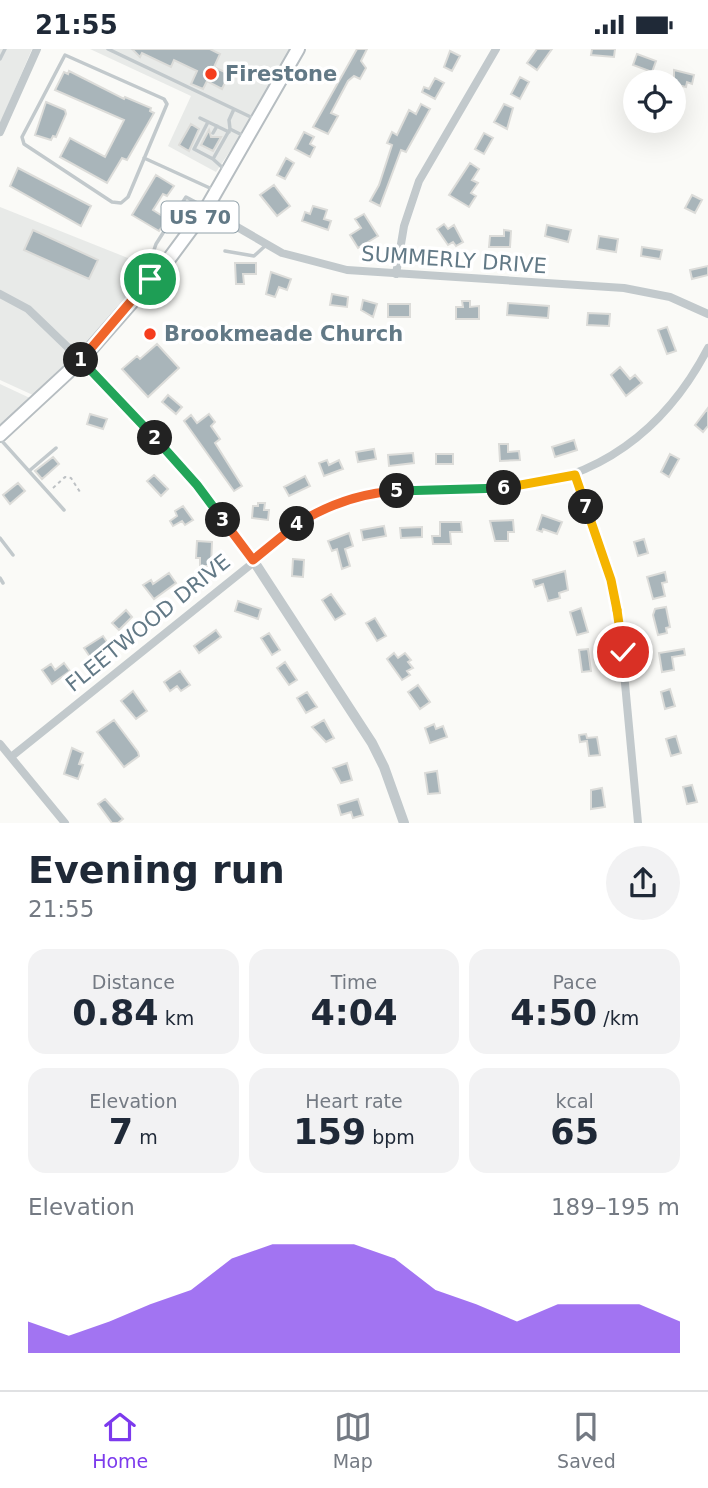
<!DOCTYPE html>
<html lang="en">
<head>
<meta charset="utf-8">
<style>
  :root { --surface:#fff; --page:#f2f2f3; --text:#1f2937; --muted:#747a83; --line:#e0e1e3; --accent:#7c3aed }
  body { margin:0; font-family:"DejaVu Sans",sans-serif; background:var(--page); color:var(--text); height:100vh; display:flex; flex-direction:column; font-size:26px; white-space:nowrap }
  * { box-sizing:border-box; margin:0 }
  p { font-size:23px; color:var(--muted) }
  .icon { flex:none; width:38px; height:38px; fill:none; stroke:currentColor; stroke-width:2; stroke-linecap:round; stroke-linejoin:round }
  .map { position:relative; height:774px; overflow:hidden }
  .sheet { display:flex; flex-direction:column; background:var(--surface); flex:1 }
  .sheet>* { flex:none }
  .buttons { position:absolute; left:623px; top:21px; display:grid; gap:14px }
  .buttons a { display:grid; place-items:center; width:63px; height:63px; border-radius:50%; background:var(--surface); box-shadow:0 7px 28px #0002; font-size:35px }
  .pin { position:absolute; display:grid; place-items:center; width:60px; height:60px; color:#fff; margin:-30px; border:4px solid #fff; border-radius:50%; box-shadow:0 2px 7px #0007 }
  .km { position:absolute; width:35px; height:35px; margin:-18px; border-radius:50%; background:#222; color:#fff; font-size:19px; line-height:35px; text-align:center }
  .round { display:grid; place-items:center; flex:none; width:74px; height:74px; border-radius:37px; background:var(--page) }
  .summary { display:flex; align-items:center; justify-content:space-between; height:119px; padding:0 28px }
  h1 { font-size:38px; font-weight:800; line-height:52px }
  .figures { display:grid; grid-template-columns:repeat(3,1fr); gap:10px; height:119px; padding:7px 28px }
  .figures div { display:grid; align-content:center; border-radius:18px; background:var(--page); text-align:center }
  .figures b { font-size:35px; font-weight:800 }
  .figures small { font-size:19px; font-weight:400 }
  .figures p { font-size:19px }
  .chart { height:196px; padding:14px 28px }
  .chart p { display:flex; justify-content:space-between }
  .chart svg { width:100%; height:126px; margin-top:7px; fill:var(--accent); opacity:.7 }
  .status { display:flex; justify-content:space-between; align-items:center; height:49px; padding:0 35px; background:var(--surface); direction:ltr }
  .status svg { height:19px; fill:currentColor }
  .tabs { display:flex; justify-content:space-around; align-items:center; height:98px; border-top:2px solid var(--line); background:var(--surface); font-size:19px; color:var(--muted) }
  .tabs a { display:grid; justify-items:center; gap:4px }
  .tabs .current { color:var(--accent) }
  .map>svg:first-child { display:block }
</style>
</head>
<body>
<div class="status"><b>21:55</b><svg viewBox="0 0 49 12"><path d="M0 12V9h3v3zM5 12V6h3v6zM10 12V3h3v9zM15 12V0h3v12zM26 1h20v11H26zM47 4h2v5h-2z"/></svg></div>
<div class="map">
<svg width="708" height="774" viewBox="0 0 708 774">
  <rect width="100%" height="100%" fill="#fafaf7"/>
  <path fill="#e8eae8" d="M0,0H32L0,75Z
    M90,0H290L255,65L216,123L168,97L191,47Z
    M0,158L153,219L96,285L35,347L0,331Z
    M0,335L32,350L0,380Z"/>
  <path fill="#a9b5ba" stroke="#dcdcd9" stroke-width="2" d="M132,0H210L220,5L214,18L229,25L222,40L207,32L203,40L191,35L197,22L174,11L171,18L142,4L140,8Z
    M357,0H367L361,12L366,19L360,30L354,27L348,32L331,64L338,67L328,85L313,78Z
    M537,0H552L537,21L527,14Z
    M592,0H615L614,8L591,6Z
    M450,2L460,7L452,22L444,18Z
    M637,5L656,12L652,23L633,16Z
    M674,21L694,26L692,35L687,33L686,38L674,35Z
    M69,22L124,50L125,48L151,59L150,62L154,64L127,111L122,109L107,134L60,108L70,89L105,108L124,71L55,41L64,23L68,25Z
    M520,28L529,33L520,50L511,45Z
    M435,29L444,34L435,50L422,43L424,38L429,40Z
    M46,53L65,61L66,65L56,88L53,87L51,91L35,86Z
    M421,55L430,60L406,103L401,101L380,157L370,152L379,136L392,96L387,94L392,83L397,86L409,61L416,65Z
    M504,55L513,59L507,80L494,73Z
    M191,75L199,80L189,102L179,96Z
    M209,81L211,88H221L213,102L201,96Z
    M304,83L314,88L310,95L315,98L310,108L295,100Z
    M484,84L493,89L484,105L475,100Z
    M286,109L294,114L285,130L277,126Z
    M470,114L479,120L472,131L478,134L471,144L476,147L469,158L449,146Z
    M18,119L91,157L81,177L10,137Z
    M156,126L174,137L167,147L163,145L153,161L167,170L159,182L132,166Z
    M274,136L290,157L277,167L260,146Z
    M692,146L702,151L695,164L685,159Z
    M313,157L327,161L324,170L331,172L328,181L302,172L305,163L310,165Z
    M364,165L378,187L358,199L350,186L361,179L355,170Z
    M444,175L448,180L454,176L463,193L456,197L453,193L448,196L437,180Z
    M547,176L571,181L568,193L545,187Z
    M33,181L98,211L89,230L24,201Z
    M504,181L511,182L510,198H489L490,187H504Z
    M599,187L618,190L616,203L597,200Z
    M642,198L662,201L660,210L641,207Z
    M235,214H256V225H243L244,235H236Z
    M708,217V226L692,230L690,221Z
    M271,223L291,230L287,241L279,238L275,248L266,245Z
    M332,245L348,248L347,258L330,256Z
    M363,251L377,255L373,268L361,261Z
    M462,252H470V258L479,257V270H456V258H463Z
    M508,254L549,257L548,269L507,266Z
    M388,255H410V268H388Z
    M588,264L610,265L609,277L587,276Z
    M667,278L676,302L667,305L658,281Z
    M157,295L179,319L148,348L122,320L137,307L140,310Z
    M620,318L630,330L635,326L642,334L626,347L611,326Z
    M168,346L182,358L176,365L162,353Z
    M708,359V377L703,383L695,376Z
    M90,365L107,370L103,380L87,375Z
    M209,365L215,373L211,377L220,390L215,394L242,437L234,442L184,372L191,366L197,374Z
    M574,391L577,401L555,408L552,398Z
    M499,395H508V403L519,402L520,411L500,412Z
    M374,400L376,410L358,413L356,403Z
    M413,404L414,414L389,417L388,406Z
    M436,405H453V415H436Z
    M670,405L679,410L669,428L661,423Z
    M53,408L59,415L42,430L35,422Z
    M327,411L329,416L339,411L343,420L324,427L319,414Z
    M154,426L168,440L161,447L147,432Z
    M305,427L310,437L289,447L284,438Z
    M18,434L25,442L10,455L3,446Z
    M258,454H265L264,461H269L268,471L252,469L253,457H258Z
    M183,457L193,471L185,476L182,472L173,477L170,472L177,467L175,462Z
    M542,466L562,473L557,485L543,480L542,483L537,481Z
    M513,471L514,483H508V492H495L490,472Z
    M440,473H461L462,483H450L451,495H433L432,487H440Z
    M384,477L386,487L363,491L361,481Z
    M422,478V488L401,489L400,479Z
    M349,484L353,497L345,500L350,517L342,520L337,500L332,502L328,492Z
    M644,490L648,504L638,507L634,493Z
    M197,492L212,493L211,517H200V509H196Z
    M293,510L304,511L303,528L292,527Z
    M565,522L568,541L559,544L560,549L548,552L543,535L535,538L533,531Z
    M665,523L667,533L662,534L665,547L653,550L647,528Z
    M169,524L176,534L154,550L143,536L151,531L153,535Z
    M331,545L345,565L335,571L322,551Z
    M238,552L261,560L258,570L235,562Z
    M666,558L670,578L666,579L667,584L658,586L653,566L655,560Z
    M581,559L588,583L577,586L570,563Z
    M126,561L132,568L119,581L112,574Z
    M375,569L386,587L377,592L366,574Z
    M216,581L221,588L199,604L194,597Z
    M269,584L280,601L272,606L261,589Z
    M103,587L109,596L90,608L84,599Z
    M588,600L591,622L582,623L579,601Z
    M684,600L685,606L672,608L674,621L662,623L659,604Z
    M394,604L398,609L405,604L411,611L408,613L413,619L407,622L410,626L402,631L387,610Z
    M285,613L297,631L289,636L277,619Z
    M64,614L70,622L52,635L42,621L51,615L55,621Z
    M180,622L190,636L181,642L177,637L170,642L164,633Z
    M418,636L430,653L420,660L408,643Z
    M670,640L675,657L665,660L661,643Z
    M133,642L147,662L136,670L121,652Z
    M307,643L317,658L306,664L297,649Z
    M114,671L138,703L139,707L124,718L97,683Z
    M324,671L334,689L326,693L312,678Z
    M434,675L436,680L443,677L447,688L430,694L425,679Z
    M586,685L587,689L597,688L600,706L589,707L587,692L580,693L579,686Z
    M676,687L681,704L671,707L666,690Z
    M72,699L83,704L79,715L83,716L78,730L64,725Z
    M347,714L352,731L341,734L333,719Z
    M437,722L440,744L428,745L425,724Z
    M692,736L697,753L687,755L683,738Z
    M602,739L605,758L591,760V741Z
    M105,750L123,770L118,774H112L98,755Z
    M358,750L363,766L353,769L351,763L341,766L338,756Z"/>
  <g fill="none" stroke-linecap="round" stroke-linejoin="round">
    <g stroke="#b6bdc1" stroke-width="16">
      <path id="primary" d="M0,386L81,311L166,214L206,160L298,0"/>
    </g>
    <path stroke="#bdc1c4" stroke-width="2" stroke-dasharray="3.5 3.5" stroke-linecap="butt" d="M53,439L65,428L71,429L80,443"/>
    <path stroke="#c2c9cc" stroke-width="3.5" d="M108,0L255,70
      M65,6L164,50L167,55L128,148L121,154L112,153L24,95L22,88Z
      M0,10L5,0
      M200,69L229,83
      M208,73L194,100L213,110L230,80L229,71L234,60
      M230,80L244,87
      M213,84L217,77
      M144,109L212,140
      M213,110L224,120
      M225,202L254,207L265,197
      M164,213L153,204L156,195L186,148L205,158
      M0,390L64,461
      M29,422L56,399
      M0,489L13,506
      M0,529L3,534"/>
    <path stroke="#c2c9cc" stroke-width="8" d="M0,83L37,0
      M206,160L282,204L347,221L624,239L670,248L708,265
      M396,225L404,177L419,132L496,0
      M0,245L28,260L81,311
      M575,426L611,531L619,570L638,774
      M0,695L65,774
      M11,708L315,464C374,433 439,442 503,439C597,434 666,380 708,299"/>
    <path stroke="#c2c9cc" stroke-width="10" d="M81,311L197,435L253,511L372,694L384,718L404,774"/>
    <use href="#primary" stroke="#fff" stroke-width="12"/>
  </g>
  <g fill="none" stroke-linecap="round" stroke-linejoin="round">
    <g stroke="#fff" stroke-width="14">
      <path id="split-1" d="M81,311L150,230"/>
    </g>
    <g stroke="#fff" stroke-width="14">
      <path id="split-2" d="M81,311L155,389"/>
    </g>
    <g stroke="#fff" stroke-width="14">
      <path id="split-3" d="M155,389L197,436L223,471"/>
    </g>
    <g stroke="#fff" stroke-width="14">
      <path id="split-4" d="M223,471L253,511L297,475"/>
    </g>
    <g stroke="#fff" stroke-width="14">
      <path id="split-5" d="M297,475C329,455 360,444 397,442"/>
    </g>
    <g stroke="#fff" stroke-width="14">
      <path id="split-6" d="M397,442L504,439"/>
    </g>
    <g stroke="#fff" stroke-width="14">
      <path id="split-7" d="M504,439L575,426L586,458"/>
    </g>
    <g stroke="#fff" stroke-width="14">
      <path id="split-8" d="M586,458L611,531L617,561"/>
    </g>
    <g stroke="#fff" stroke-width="14">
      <path id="split-9" d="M617,561L623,603"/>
    </g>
    <use href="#split-1" stroke="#f0652b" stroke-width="9"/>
    <use href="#split-2" stroke="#22a559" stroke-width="9"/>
    <use href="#split-3" stroke="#22a559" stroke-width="9"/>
    <use href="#split-4" stroke="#f0652b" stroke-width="9"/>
    <use href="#split-5" stroke="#f0652b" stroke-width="9"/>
    <use href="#split-6" stroke="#22a559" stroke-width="9"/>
    <use href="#split-7" stroke="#f5b400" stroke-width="9"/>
    <use href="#split-8" stroke="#f5b400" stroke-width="9"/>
    <use href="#split-9" stroke="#f5b400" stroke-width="9"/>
  </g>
  <g fill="#f53d1d" stroke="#fff" stroke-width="2.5">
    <circle cx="211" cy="25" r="7"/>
    <circle cx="150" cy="285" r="7"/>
  </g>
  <g text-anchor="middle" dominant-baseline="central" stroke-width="7" stroke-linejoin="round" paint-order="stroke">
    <rect fill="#fff" stroke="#91a1aa" stroke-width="2" x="161.5" y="152.5" width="77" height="31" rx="5"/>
    <g font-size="19" font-weight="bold" fill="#627986">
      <text x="200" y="168">US 70</text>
    </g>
    <g font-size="21" font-weight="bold" fill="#627986" stroke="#fff" text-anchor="start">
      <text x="225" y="25">Firestone</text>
      <text x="164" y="285">Brookmeade Church</text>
    </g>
    <g font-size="21" fill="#627986" stroke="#fff">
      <text transform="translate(454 211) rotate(4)">SUMMERLY DRIVE</text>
      <text transform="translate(148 574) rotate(-39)">FLEETWOOD DRIVE</text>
    </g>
  </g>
</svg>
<div class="buttons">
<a><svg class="icon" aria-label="locate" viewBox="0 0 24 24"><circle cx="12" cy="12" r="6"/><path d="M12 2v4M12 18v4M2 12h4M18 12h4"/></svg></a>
</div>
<div class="pin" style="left:150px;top:230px;background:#1e9e55"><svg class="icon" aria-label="arrive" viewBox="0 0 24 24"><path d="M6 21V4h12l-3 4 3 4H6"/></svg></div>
<div class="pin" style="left:623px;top:603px;background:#d93025"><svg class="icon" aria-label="check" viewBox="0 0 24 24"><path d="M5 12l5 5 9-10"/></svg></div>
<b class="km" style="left:81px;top:311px">1</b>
<b class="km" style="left:155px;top:389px">2</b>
<b class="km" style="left:223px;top:471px">3</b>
<b class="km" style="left:297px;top:475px">4</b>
<b class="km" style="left:397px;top:442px">5</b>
<b class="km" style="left:504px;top:439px">6</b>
<b class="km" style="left:586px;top:458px">7</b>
</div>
<section class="sheet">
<div class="summary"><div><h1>Evening run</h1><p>21:55</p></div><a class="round"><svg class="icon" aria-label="share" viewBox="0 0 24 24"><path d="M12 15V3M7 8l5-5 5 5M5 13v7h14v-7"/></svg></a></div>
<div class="figures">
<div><p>Distance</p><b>0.84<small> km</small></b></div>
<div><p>Time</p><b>4:04</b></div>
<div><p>Pace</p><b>4:50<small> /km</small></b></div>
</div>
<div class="figures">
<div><p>Elevation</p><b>7<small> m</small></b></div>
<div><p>Heart rate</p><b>159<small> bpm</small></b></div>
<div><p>kcal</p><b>65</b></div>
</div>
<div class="chart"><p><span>Elevation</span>189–195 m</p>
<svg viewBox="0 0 160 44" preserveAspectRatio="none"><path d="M0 44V33L10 38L20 33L30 27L40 22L50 11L60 6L70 6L80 6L90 11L100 22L110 27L120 33L130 27L140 27L150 27L160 33V44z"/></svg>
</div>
</section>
<nav class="tabs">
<a class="current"><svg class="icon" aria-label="home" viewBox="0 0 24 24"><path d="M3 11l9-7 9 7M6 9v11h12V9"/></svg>Home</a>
<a><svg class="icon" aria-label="map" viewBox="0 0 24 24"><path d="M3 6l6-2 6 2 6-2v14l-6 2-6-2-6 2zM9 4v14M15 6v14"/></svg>Map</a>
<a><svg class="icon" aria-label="saved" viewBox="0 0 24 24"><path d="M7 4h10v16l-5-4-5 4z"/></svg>Saved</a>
</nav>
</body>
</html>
